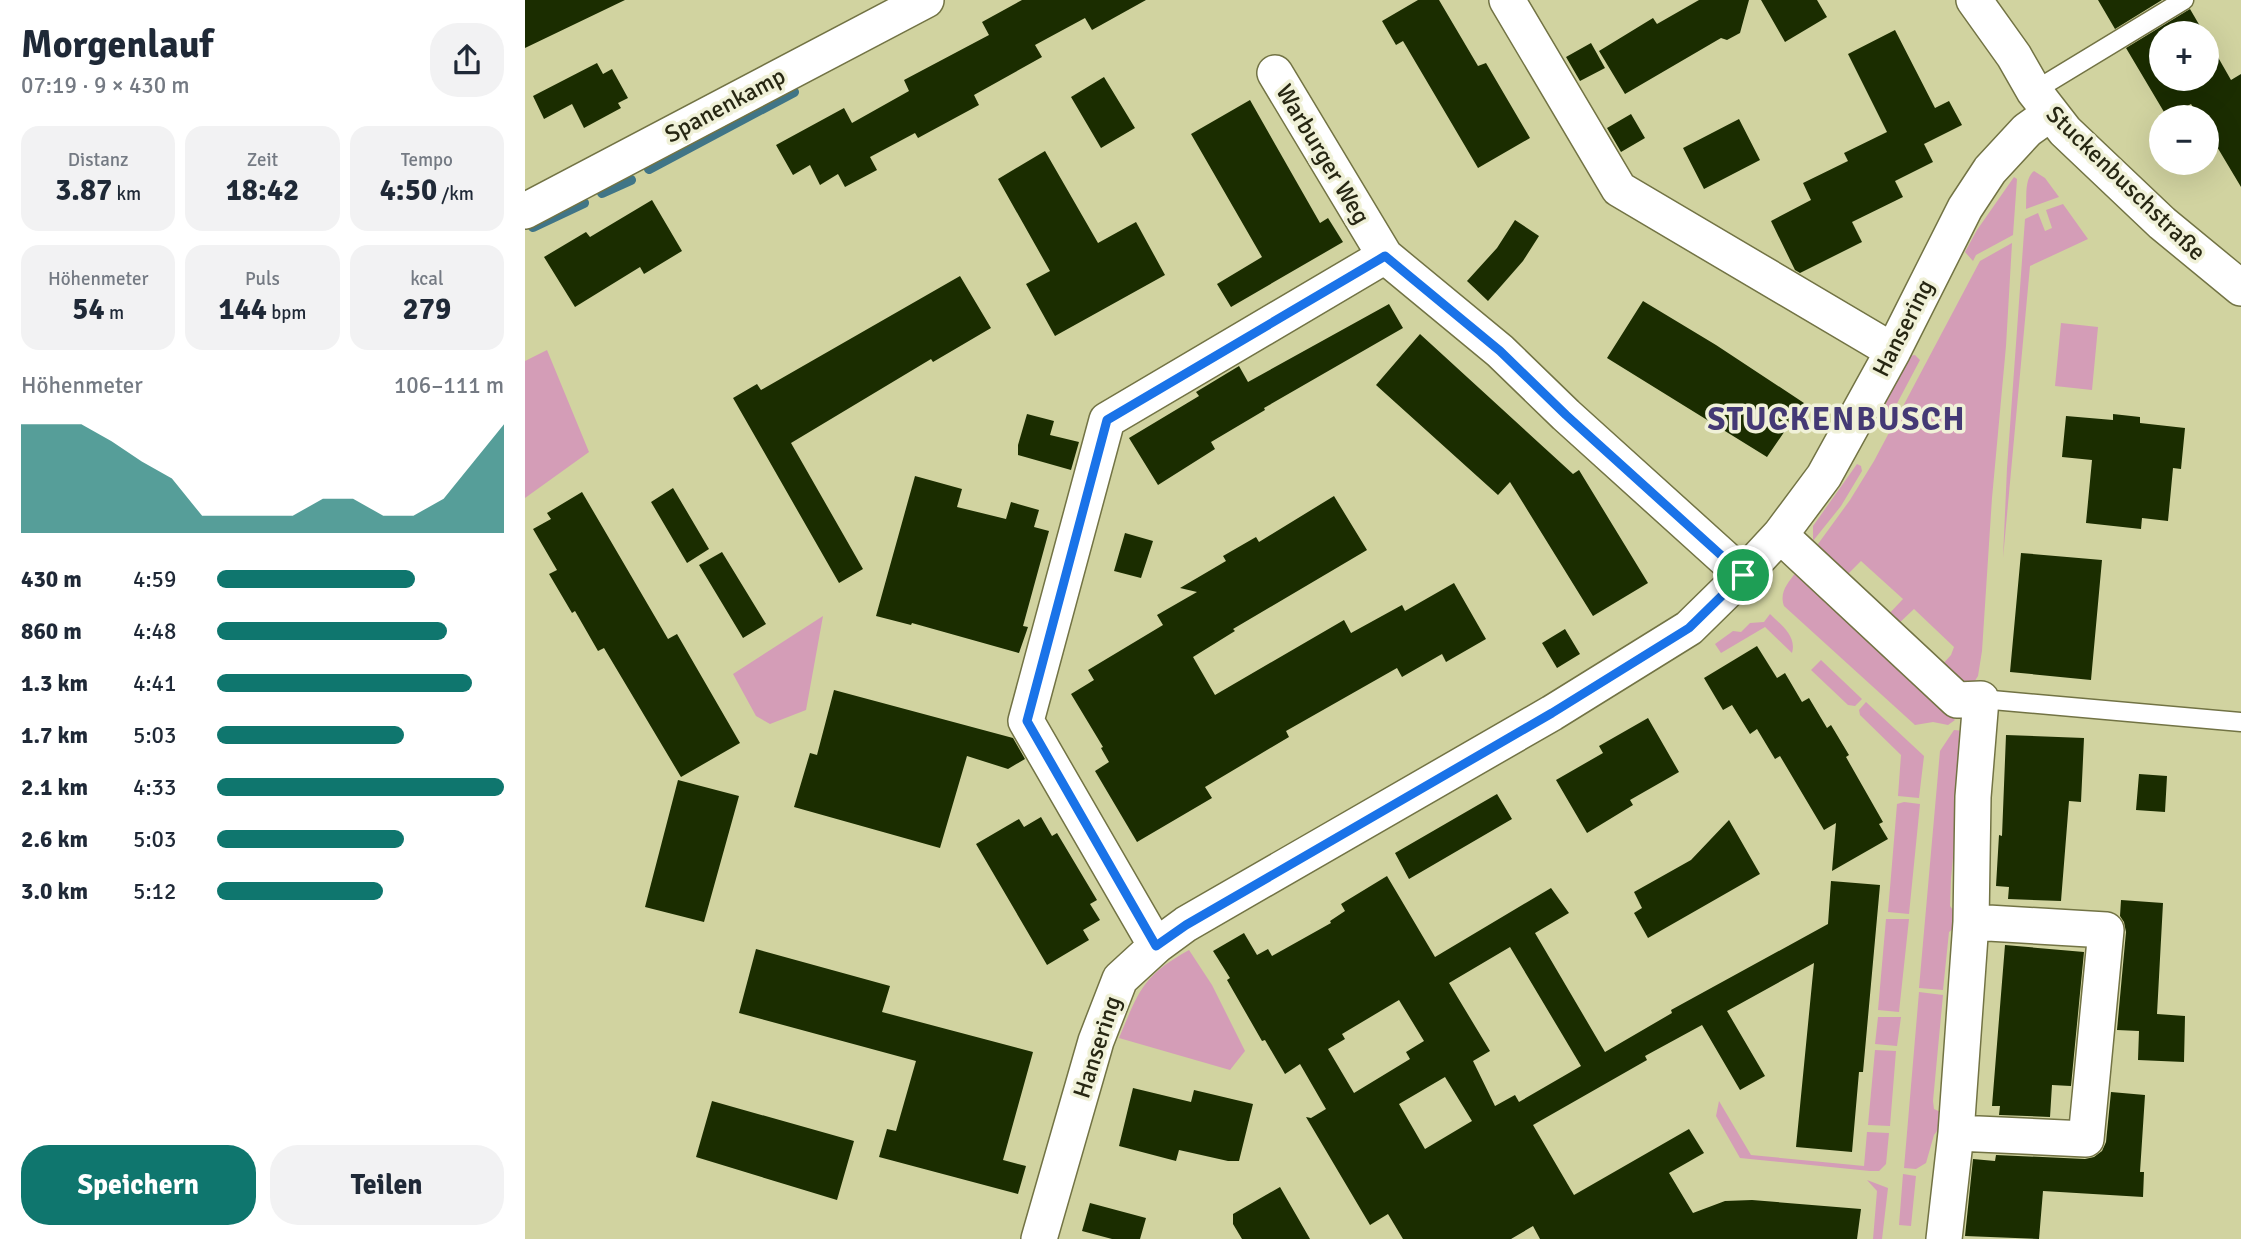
<!DOCTYPE html>
<html lang="de">
<head>
<meta charset="utf-8">
<style>
  :root { --surface:#fff; --page:#f2f2f3; --text:#1f2937; --muted:#747a83; --accent:#0f766e }
  body { margin:0; font-family:Signika,sans-serif; background:var(--page); color:var(--text); height:100vh; display:flex; flex-direction:column; font-size:26px; white-space:nowrap }
  * { box-sizing:border-box; margin:0 }
  p { font-size:23px; color:var(--muted) }
  .icon { flex:none; width:38px; height:38px; fill:none; stroke:currentColor; stroke-width:2; stroke-linecap:round; stroke-linejoin:round }
  .map { position:relative; flex:1; overflow:hidden }
  .panel { display:flex; flex-direction:column; background:var(--surface); width:525px }
  .panel>* { flex:none }
  .tools { position:absolute; left:1624px; top:21px; display:grid; gap:14px }
  .tools a { display:grid; place-items:center; width:70px; height:70px; border-radius:50%; background:var(--surface); box-shadow:0 7px 28px #0002; font-size:35px }
  .pin { position:absolute; display:grid; place-items:center; width:60px; height:60px; color:#fff; margin:-30px; border:4px solid #fff; border-radius:50%; box-shadow:0 2px 7px #0007 }
  .round { display:grid; place-items:center; flex:none; width:74px; height:74px; border-radius:28px; background:var(--page) }
  .headline { display:flex; align-items:center; justify-content:space-between; height:119px; padding:0 21px }
  h1 { font-size:38px; font-weight:800; line-height:52px }
  .metrics { display:grid; grid-template-columns:repeat(3,1fr); gap:10px; height:119px; padding:7px 21px }
  .metrics div { display:grid; align-content:center; border-radius:18px; background:var(--page); text-align:center }
  .metrics b { font-size:30px; font-weight:800 }
  .metrics small { font-size:19px; font-weight:400 }
  .metrics p { font-size:19px }
  .chart { height:196px; padding:14px 21px }
  .chart p { display:flex; justify-content:space-between }
  .chart svg { width:100%; height:126px; margin-top:7px; fill:var(--accent); opacity:.7 }
  .cta { display:flex; gap:14px; margin-top:auto; padding:14px 21px }
  .cta a { flex:1; height:80px; border-radius:28px; background:var(--accent); color:#fff; font-size:28px; font-weight:800; line-height:80px; text-align:center }
  .cta a+a { background:var(--page); color:var(--text) }
  ul { padding:0 21px; list-style:none; font-size:23px }
  li { display:grid; grid-template-columns:112px 84px 1fr; align-items:center; height:52px }
  li i { height:18px; border-radius:9px; background:var(--accent) }
  main { display:flex; flex:1; min-height:0 }
  .map>svg:first-child { display:block }
</style>
</head>
<body>
<main>
<section class="panel">
<div class="headline"><div><h1>Morgenlauf</h1><p>07:19 · 9 × 430 m</p></div><a class="round"><svg class="icon" aria-label="share" viewBox="0 0 24 24"><path d="M12 15V3M7 8l5-5 5 5M5 13v7h14v-7"/></svg></a></div>
<div class="metrics">
<div><p>Distanz</p><b>3.87<small> km</small></b></div>
<div><p>Zeit</p><b>18:42</b></div>
<div><p>Tempo</p><b>4:50<small> /km</small></b></div>
</div>
<div class="metrics">
<div><p>Höhenmeter</p><b>54<small> m</small></b></div>
<div><p>Puls</p><b>144<small> bpm</small></b></div>
<div><p>kcal</p><b>279</b></div>
</div>
<div class="chart"><p><span>Höhenmeter</span>106–111 m</p>
<svg viewBox="0 0 160 44" preserveAspectRatio="none"><path d="M0 44V6L10 6L20 6L30 12L40 19L50 25L60 38L70 38L80 38L90 38L100 32L110 32L120 38L130 38L140 32L150 19L160 6V44z"/></svg>
</div>
<ul>
<li><b>430 m</b>4:59<i style="width:69%"></i></li>
<li><b>860 m</b>4:48<i style="width:80%"></i></li>
<li><b>1.3 km</b>4:41<i style="width:89%"></i></li>
<li><b>1.7 km</b>5:03<i style="width:65%"></i></li>
<li><b>2.1 km</b>4:33<i style="width:100%"></i></li>
<li><b>2.6 km</b>5:03<i style="width:65%"></i></li>
<li><b>3.0 km</b>5:12<i style="width:58%"></i></li>
</ul>
<div class="cta"><a>Speichern</a><a>Teilen</a></div>
</section>
<div class="map">
<svg width="1716" height="1239" viewBox="0 0 1716 1239">
  <rect width="100%" height="100%" fill="#d1d3a0"/>
  <path fill="#d49db7" d="M1509,171L1520,178L1534,197L1501,209C1502,197 1499,179 1509,171Z
    M1489,177L1492,179L1488,235L1451,255L1448,261L1440,252L1452,230Z
    M1538,204L1563,239L1505,266L1478,558L1482,468L1500,219L1513,213L1520,231L1527,228L1521,210Z
    M1487,243L1481,346L1467,498L1457,651L1453,676L1446,687L1415,667L1426,655L1429,647L1389,609L1371,626L1361,617L1378,599L1336,561L1319,578L1290,551L1293,544L1325,500L1349,461L1455,261Z
    M1536,323L1573,327L1567,390L1530,386Z
    M22,350L64,452L0,498V361Z
    M1390,355L1395,360L1367,413L1365,418L1361,417L1357,411L1384,356Z
    M1332,464L1336,466L1337,471L1316,506L1288,541V526Z
    M1271,572L1430,720L1423,725L1408,722L1390,725L1259,606C1254,592 1263,583 1271,572Z
    M1245,614C1256,625 1272,636 1267,653L1240,627L1196,653L1190,644L1208,631L1216,632L1225,623L1239,622Z
    M298,616L281,710L245,724L231,716L208,674Z
    M1296,660L1337,699L1330,706L1323,705L1286,670Z
    M1341,702L1399,756L1394,798L1373,796L1376,755L1335,715L1334,710Z
    M1429,730L1440,731L1426,879L1425,906L1437,922L1424,932L1418,990L1394,988L1415,751Z
    M1379,802L1395,804L1384,914L1363,912L1372,804Z
    M1361,919H1384L1374,1012L1353,1010Z
    M664,950L687,985L720,1051L705,1070L594,1038C614,991 617,976 664,950Z
    M1394,992L1418,995L1408,1101L1409,1109L1420,1114L1419,1122L1409,1135L1401,1163L1391,1169L1379,1168Z
    M1353,1017H1376L1372,1046L1350,1044Z
    M1350,1050L1371,1051L1365,1126L1343,1125Z
    M1194,1101L1226,1155L1339,1166L1342,1132L1364,1133L1361,1164L1354,1171H1345L1215,1158L1191,1116Z
    M1378,1174L1391,1176L1386,1226L1374,1225Z
    M1342,1180L1363,1188L1357,1239H1348L1352,1191Z"/>
  <g fill="none" stroke-linecap="round" stroke-linejoin="round">
    <path stroke="#407587" stroke-width="10" d="M124,169L269,92
      M77,193L106,180
      M8,227L59,203"/>
  </g>
  <path fill="#1b2d00" fill-rule="evenodd" d="M0,0H100L0,48Z
    M497,0H621L567,30L560,18L510,45L517,57L449,95L454,105L393,138L390,133L345,157L352,170L320,187L313,174L295,185L285,165L268,175L251,145L319,108L327,123L384,91L379,80L464,35L457,22Z
    M893,0H914L953,66L961,63L1005,138L953,168L878,41L871,45L857,21Z
    M1174,0H1224L1215,33L1202,40L1196,38L1100,94L1074,51L1128,18L1132,24Z
    M1236,0H1292L1302,17L1260,42Z
    M1573,0H1637L1590,29Z
    M1665,9L1679,33H1636V79H1682V38L1706,80L1716,74V187L1682,130V117H1674L1666,104L1642,117L1601,48Z
    M1370,30L1410,108L1424,101L1437,125L1399,144L1408,162L1370,181L1378,197L1327,222L1337,242L1275,273L1270,270L1246,221L1286,200L1278,183L1323,161L1319,153L1362,132L1323,54Z
    M1066,43L1080,68L1055,81L1041,57Z
    M72,63L78,74L87,69L103,98L93,103L96,108L59,128L47,104L19,119L8,96Z
    M579,77L610,128L576,148L546,97Z
    M725,100L795,223L803,218L818,242L706,307L692,284L737,257L666,134Z
    M1106,114L1120,138L1096,152L1082,128Z
    M1214,119L1235,160L1179,189L1158,148Z
    M520,151L573,243L611,222L640,275L530,336L501,284L525,271L473,179Z
    M127,200L157,251L119,274L115,267L50,307L19,257L61,232L65,237Z
    M990,220L1014,236L998,261L963,301L942,281L972,248Z
    M435,276L466,328L408,362L406,359L266,443L338,569L314,583L208,398L232,384L236,390Z
    M1118,301L1191,345L1279,403L1242,457L1082,358Z
    M864,304L878,328L739,408L740,410L686,442L690,449L633,485L604,438L674,396L671,392L714,366L723,382Z
    M895,334L1048,474L1054,470L1123,583L1068,616L985,482L973,495L851,385Z
    M502,414L529,421L525,435L554,442L546,470L493,455V445Z
    M1588,414L1615,417V423L1660,428L1656,469L1648,468L1643,521L1617,518L1616,529L1561,523L1567,460L1537,457L1541,416L1588,420Z
    M390,476L437,489L432,507L481,519L486,502L514,510L509,527L524,531L498,626L503,627L494,653L387,623L386,625L351,616Z
    M148,488L184,549L162,563L126,502Z
    M57,492L143,639L152,634L215,743L156,777L79,648L73,651L50,611L47,613L24,574L32,570L8,529L26,519L22,513Z
    M809,496L842,550L708,629L710,631L668,657L690,695L819,620L826,633L877,605L880,611L929,583L961,639L921,662L917,654L877,677L872,668L761,731L764,737L680,787L687,798L612,842L570,771L584,762L576,748L578,747L546,694L569,680L563,670L638,625L632,615L672,592L655,588L701,561L698,556L731,537L734,542Z
    M600,533L628,541L616,578L589,571Z
    M197,552L241,624L218,638L174,565Z
    M1496,553L1577,560L1566,680L1485,672Z
    M1040,629L1055,654L1032,668L1017,643Z
    M1232,646L1252,678L1260,673L1277,702L1284,698L1302,728L1306,725L1324,755L1321,757L1358,822L1354,824L1363,839L1307,871L1311,823L1299,830L1255,756L1250,759L1232,729L1225,734L1207,705L1198,710L1179,678Z
    M309,690L488,738L500,759L483,769L442,756L415,848L269,807L285,753L292,755Z
    M1123,718L1154,772L1105,800L1108,805L1062,833L1031,780L1078,753L1074,746Z
    M1481,735L1559,738L1556,802L1544,801L1536,901L1483,899L1484,887L1471,886L1474,835L1477,836Z
    M1614,774L1642,776L1640,812L1611,810Z
    M153,780L214,796L179,922L120,907Z
    M972,794L987,819L884,879L870,853Z
    M516,817L527,836L532,833L572,900L565,904L575,920L558,930L564,940L522,965L451,844L494,819L499,827Z
    M1204,820L1235,874L1123,938L1109,913L1117,908L1109,892L1166,860Z
    M862,876L910,957L1026,888L1044,913L1010,933L1080,1052L1147,1013L1146,1010L1303,924L1306,881L1355,885L1338,1072H1334L1327,1152L1271,1147L1289,963L1202,1011L1240,1076L1215,1090L1177,1025L1120,1056L1122,1060L1008,1125L1049,1195L1164,1129L1179,1153L1144,1173L1168,1213L1200,1201L1227,1200L1336,1209L1332,1239H1015L1008,1226L986,1239H878L863,1214L845,1225L781,1117L786,1118L801,1109L775,1064L760,1074L740,1040L737,1041L702,980L705,978L688,951L719,933L732,955L743,949L747,956L806,923L805,921L820,911L816,904ZM985,947L1056,1066L994,1102L990,1095L970,1106L948,1061L965,1051L924,983ZM874,1000L899,1041L881,1052L885,1059L829,1093L803,1049L820,1039L817,1034ZM920,1077L947,1121L900,1149L874,1104Z
    M1596,900L1638,903L1632,1014L1660,1016L1659,1062L1613,1060L1614,1031L1592,1030L1601,932L1599,922L1595,916Z
    M1480,945L1559,952L1546,1086L1527,1085L1525,1117L1474,1115L1475,1106H1467Z
    M231,949L365,986L357,1012L508,1052L478,1160L501,1166L493,1194L354,1157L362,1129L371,1131L391,1061L214,1013Z
    M608,1088L666,1102L669,1090L728,1104L714,1161H703L654,1150L651,1161L594,1146Z
    M1586,1092L1620,1095L1615,1172H1619L1618,1197L1518,1191L1514,1239L1440,1236L1448,1159L1470,1161L1471,1155L1560,1159L1569,1157L1577,1151L1581,1142Z
    M187,1101L329,1141L312,1200L171,1157Z
    M755,1187L785,1239H717L708,1224V1214Z
    M565,1203L621,1218L615,1239H587L557,1231Z"/>
  <g fill="none" stroke-linecap="round" stroke-linejoin="round">
    <g stroke="#727344" stroke-width="21">
      <path id="lane" d="M1509,91L1659,0
        M1456,699L1716,722"/>
    </g>
    <g stroke="#727344" stroke-width="38">
      <path id="street" d="M982,0L1094,189L1368,351
        M1449,0L1489,56L1509,91L1540,131L1637,223L1716,288
        M750,73L860,256L975,351L1041,415L1218,575
        M0,211L401,0
        M1255,535L1432,700L1456,699L1448,797L1446,922L1431,1133L1419,1239
        M631,946L501,721L582,420L860,256
        M1431,1133L1561,1139L1581,930L1446,922
        M514,1239L571,1041L595,979L631,946L661,924L1027,713L1164,628L1218,575L1255,535L1299,476L1368,351L1440,208L1465,170L1502,130L1526,113"/>
    </g>
    <use href="#lane" stroke="#fff" stroke-width="18"/>
    <use href="#street" stroke="#fff" stroke-width="35"/>
  </g>
  <g fill="none" stroke-linecap="round" stroke-linejoin="round">
    <g stroke="#fff" stroke-width="14">
      <path id="route" d="M860,256L975,351L1041,415L1218,575L1164,628L1027,713L661,925L631,946L502,721L582,420Z"/>
    </g>
    <use href="#route" stroke="#1a73e8" stroke-width="9"/>
  </g>
  <g text-anchor="middle" dominant-baseline="central" stroke-width="7" stroke-linejoin="round" paint-order="stroke">
    <g font-size="24" fill="#272713" stroke="#f0f1d8">
      <text transform="translate(200 105) rotate(-28)">Spanenkamp</text>
      <text transform="translate(798 154) rotate(59)">Warburger Weg</text>
      <text transform="translate(1601 183) rotate(44)">Stuckenbuschstraße</text>
      <text transform="translate(1378 328) rotate(-63)">Hansering</text>
      <text transform="translate(572 1047) rotate(-72)">Hansering</text>
    </g>
    <g font-size="32" font-weight="bold" letter-spacing="2" fill="#443975" stroke="#f0f1d8">
      <text x="1312" y="419">STUCKENBUSCH</text>
    </g>
  </g>
</svg>
<div class="tools">
<a>+</a>
<a>−</a>
</div>
<div class="pin" style="left:1218px;top:575px;background:#1e9e55"><svg class="icon" aria-label="arrive" viewBox="0 0 24 24"><path d="M6 21V4h12l-3 4 3 4H6"/></svg></div>
</div>
</main>
</body>
</html>
